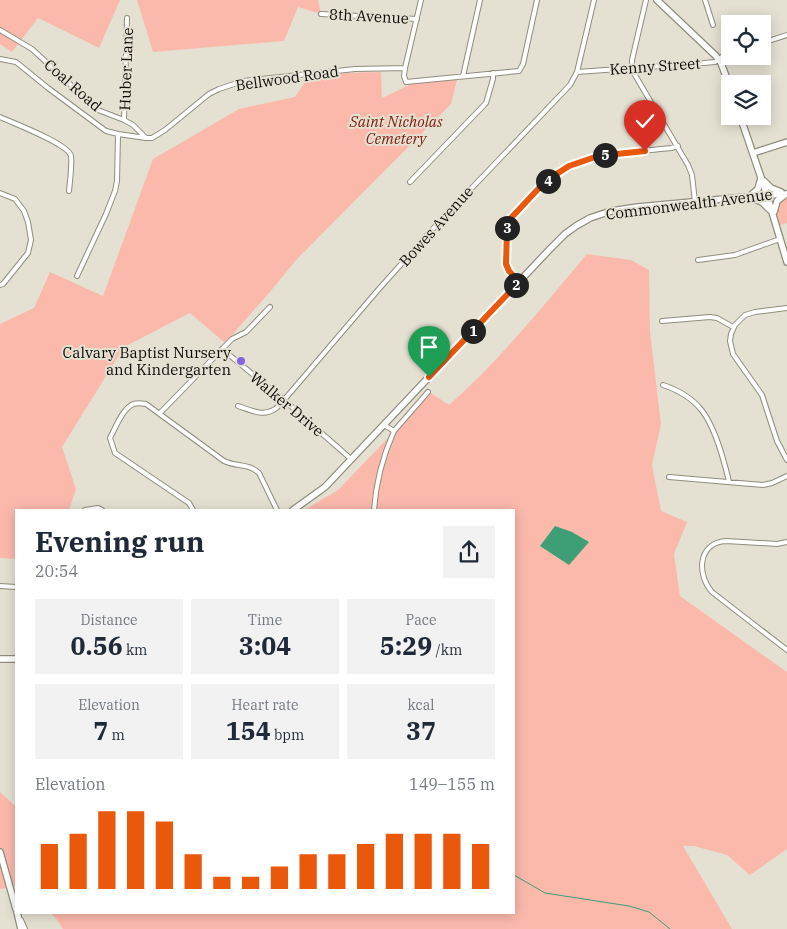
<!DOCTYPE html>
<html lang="en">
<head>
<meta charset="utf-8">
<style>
  :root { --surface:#fff; --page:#f2f2f3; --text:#1f2937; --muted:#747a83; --accent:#ea580c }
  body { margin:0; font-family:"IBM Plex Serif",serif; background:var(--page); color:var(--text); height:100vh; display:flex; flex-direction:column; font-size:19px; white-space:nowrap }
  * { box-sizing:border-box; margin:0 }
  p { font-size:16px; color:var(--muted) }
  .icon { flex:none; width:28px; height:28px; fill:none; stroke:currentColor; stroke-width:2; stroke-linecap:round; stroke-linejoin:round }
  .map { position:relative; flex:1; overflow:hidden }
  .side { position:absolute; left:15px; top:509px; width:500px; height:405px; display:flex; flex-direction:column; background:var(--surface); border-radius:0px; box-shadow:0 2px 12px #0003 }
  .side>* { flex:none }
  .buttons { position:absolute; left:721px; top:15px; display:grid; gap:10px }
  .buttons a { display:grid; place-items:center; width:50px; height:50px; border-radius:0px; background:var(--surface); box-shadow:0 2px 12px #0003; font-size:25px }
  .pin { position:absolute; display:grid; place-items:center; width:42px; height:42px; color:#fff; margin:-51px -21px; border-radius:50% 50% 50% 0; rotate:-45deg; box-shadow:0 0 5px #0007 }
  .pin .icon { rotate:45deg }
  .km { position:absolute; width:25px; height:25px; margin:-12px; border-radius:50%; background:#222; color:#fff; font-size:14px; line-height:25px; text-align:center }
  .round { display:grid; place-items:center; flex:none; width:52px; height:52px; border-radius:0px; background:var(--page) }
  .headline { display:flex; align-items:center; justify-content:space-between; height:85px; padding:0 20px }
  h1 { font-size:28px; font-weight:700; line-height:38px }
  .metrics { display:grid; grid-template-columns:repeat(3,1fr); gap:8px; height:85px; padding:5px 20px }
  .metrics div { display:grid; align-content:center; border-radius:0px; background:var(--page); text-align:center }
  .metrics b { font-size:25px; font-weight:700 }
  .metrics small { font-size:14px; font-weight:400 }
  .metrics p { font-size:14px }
  .chart { height:140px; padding:10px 20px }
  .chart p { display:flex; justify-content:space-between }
  .chart svg { width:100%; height:90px; margin-top:5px; stroke:var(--accent); stroke-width:6 }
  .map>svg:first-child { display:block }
</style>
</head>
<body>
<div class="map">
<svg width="787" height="929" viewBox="0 0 787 929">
  <rect width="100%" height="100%" fill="#e5e1d2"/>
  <path fill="#fbb9ac" d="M0,0H120L99,48L38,18L12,52L0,44Z
    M137,0H318L321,14L298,7L284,41L153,52Z
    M381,72L382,98L411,84L457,80L451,104L297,259L269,293L225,343L190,313L124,347L62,447L76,489L69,510H16V559L0,558V324L34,308L50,272L103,296L153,159L239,109L295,97L305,82L345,73Z
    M786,197H787V223L780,225L777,212L778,203Z
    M587,254L631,260L649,270L650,332L661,424L652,465L661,511L687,522L674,554L680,596L787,672V849L750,875L727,855L694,846H683L732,929H63L58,921L51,913L514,912V510H304L338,490L431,393L449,405C500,360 543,306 587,254Z
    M0,792L16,807V886L0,889Z"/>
  <path fill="#3e9e75" d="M555,526L572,532L589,542L569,565L540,546Z"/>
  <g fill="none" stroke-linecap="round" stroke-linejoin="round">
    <path stroke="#3e9e75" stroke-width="1" d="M514,875L545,893L629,906L649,912L670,929"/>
    <g stroke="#908d7e" stroke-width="6">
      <path id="street" d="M421,0L405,68L404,76L406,82L519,71L523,64L537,0
        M646,0L632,60V70L688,165L692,175L695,202
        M705,0L713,25
        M321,14L417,19
        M0,30L32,49L98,110L124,120L133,125L146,138
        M762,43L787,35
        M0,59L16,62L48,88L106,131L118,134L146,138H152L165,130L209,94L219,89L243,81L355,69L405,68
        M577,72L704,63L715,62L723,56L730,54
        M463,76L480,0
        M0,117C13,123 69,144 71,156C72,163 70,182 69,191
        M124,120L127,18
        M410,182L486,103L493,79V73
        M0,193L15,199L24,211L28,222L31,240L28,253L3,284L0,285
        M698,260L735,255L780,239
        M77,276L106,214L115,191L117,181L118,134
        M519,282C515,277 508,272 506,266C503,257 506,226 511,218C524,204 537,188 552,177C586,151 630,153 671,148L678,146
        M787,308L755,312L745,315L735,325L731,334L730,341L733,354L762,395L777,441L787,460
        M662,321L710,317L717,318L733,327
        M222,349L284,400L351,459
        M663,385C699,397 710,417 721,452C724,462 727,472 729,482
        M238,406C250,410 263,417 275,409C278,407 281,403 284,400L378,290L429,233L570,85L577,72L594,0
        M160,413L232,339L246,332L270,307
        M394,431L428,392
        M669,477L763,485L772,483L787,476
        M85,510L98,508L102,510
        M193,510L189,503L115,453L110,438C115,429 121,412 130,406C134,402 141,403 146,404L224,461C236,467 248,463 259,473L277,510
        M374,510C376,481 382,458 394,431L384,425
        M787,542L777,544L726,541C697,543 697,575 712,592L787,650
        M0,586L16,587
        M21,920L25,929"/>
    </g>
    <g stroke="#908d7e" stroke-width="8">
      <path id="secondary" d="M657,0L716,56L721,63L730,87
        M740,116L767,195L787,262
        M753,153L787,142
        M764,181L771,188L781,192
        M751,195L758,189L761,178
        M751,198L762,202L770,210
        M774,212L777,201L786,194
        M293,510L325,487L550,249L565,234L576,226L590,218L611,211L638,207L767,195L787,194
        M0,659H16
        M0,852L16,909
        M17,912L21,929"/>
    </g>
    <use href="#street" stroke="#fff" stroke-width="4"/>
    <use href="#secondary" stroke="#fff" stroke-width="5.5"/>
  </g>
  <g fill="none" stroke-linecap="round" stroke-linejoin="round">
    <g stroke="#fff" stroke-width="10">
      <path id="route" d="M429,377L519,282L509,271L506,264L507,231L511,218L540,187L552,177L569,166L598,156L645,151"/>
    </g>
    <use href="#route" stroke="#ea580c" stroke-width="6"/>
  </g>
  <circle fill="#8464df" stroke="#e5e1d2" stroke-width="2" cx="241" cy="361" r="5"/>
  <g text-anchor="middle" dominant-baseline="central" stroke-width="4" stroke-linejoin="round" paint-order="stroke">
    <g font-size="15" fill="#0c0b07" stroke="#e5e1d2">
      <text transform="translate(369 16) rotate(3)">8th Avenue</text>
      <text transform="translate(655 66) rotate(-4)">Kenny Street</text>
      <text transform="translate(126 69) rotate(-88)">Huber Lane</text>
      <text transform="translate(287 78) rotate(-8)">Bellwood Road</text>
      <text transform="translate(73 85) rotate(41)">Coal Road</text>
      <text transform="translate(689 204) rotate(-7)">Commonwealth Avenue</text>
      <text transform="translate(436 226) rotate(-48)">Bowes Avenue</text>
      <text transform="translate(287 404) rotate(40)">Walker Drive</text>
    </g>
    <g font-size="15" font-style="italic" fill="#821a0e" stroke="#e5e1d2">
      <text x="396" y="121">Saint Nicholas<tspan x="396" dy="17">Cemetery</tspan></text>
    </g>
    <g font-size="15" fill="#0c0b07" stroke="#e5e1d2" text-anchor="end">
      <text x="231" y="352">Calvary Baptist Nursery<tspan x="231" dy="17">and Kindergarten</tspan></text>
    </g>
  </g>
</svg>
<div class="buttons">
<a><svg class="icon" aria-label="locate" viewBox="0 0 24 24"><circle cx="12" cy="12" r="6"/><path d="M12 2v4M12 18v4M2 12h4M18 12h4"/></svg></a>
<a><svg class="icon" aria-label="layers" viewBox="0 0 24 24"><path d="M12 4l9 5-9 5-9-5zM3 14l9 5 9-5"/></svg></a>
</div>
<div class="pin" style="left:429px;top:377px;background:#1e9e55"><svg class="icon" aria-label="arrive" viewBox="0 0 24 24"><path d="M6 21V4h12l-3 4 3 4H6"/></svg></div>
<div class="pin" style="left:645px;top:151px;background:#d93025"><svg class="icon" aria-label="check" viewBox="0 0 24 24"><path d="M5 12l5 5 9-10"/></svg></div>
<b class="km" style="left:473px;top:331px">1</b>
<b class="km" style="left:516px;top:285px">2</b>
<b class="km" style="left:507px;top:228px">3</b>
<b class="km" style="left:548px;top:181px">4</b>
<b class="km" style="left:605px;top:155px">5</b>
<section class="side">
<div class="headline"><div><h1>Evening run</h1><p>20:54</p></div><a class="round"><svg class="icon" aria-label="share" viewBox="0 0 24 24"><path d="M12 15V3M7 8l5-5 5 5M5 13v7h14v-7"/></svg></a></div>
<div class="metrics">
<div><p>Distance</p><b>0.56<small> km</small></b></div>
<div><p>Time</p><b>3:04</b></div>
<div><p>Pace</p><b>5:29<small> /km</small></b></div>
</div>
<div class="metrics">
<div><p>Elevation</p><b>7<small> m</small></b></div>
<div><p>Heart rate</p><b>154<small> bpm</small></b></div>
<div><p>kcal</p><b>37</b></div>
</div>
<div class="chart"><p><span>Elevation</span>149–155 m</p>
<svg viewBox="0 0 160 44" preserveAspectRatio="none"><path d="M5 44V22M15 44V17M25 44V6M35 44V6M45 44V11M55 44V27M65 44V38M75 44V38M85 44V33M95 44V27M105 44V27M115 44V22M125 44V17M135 44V17M145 44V17M155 44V22"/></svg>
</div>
</section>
</div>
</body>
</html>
